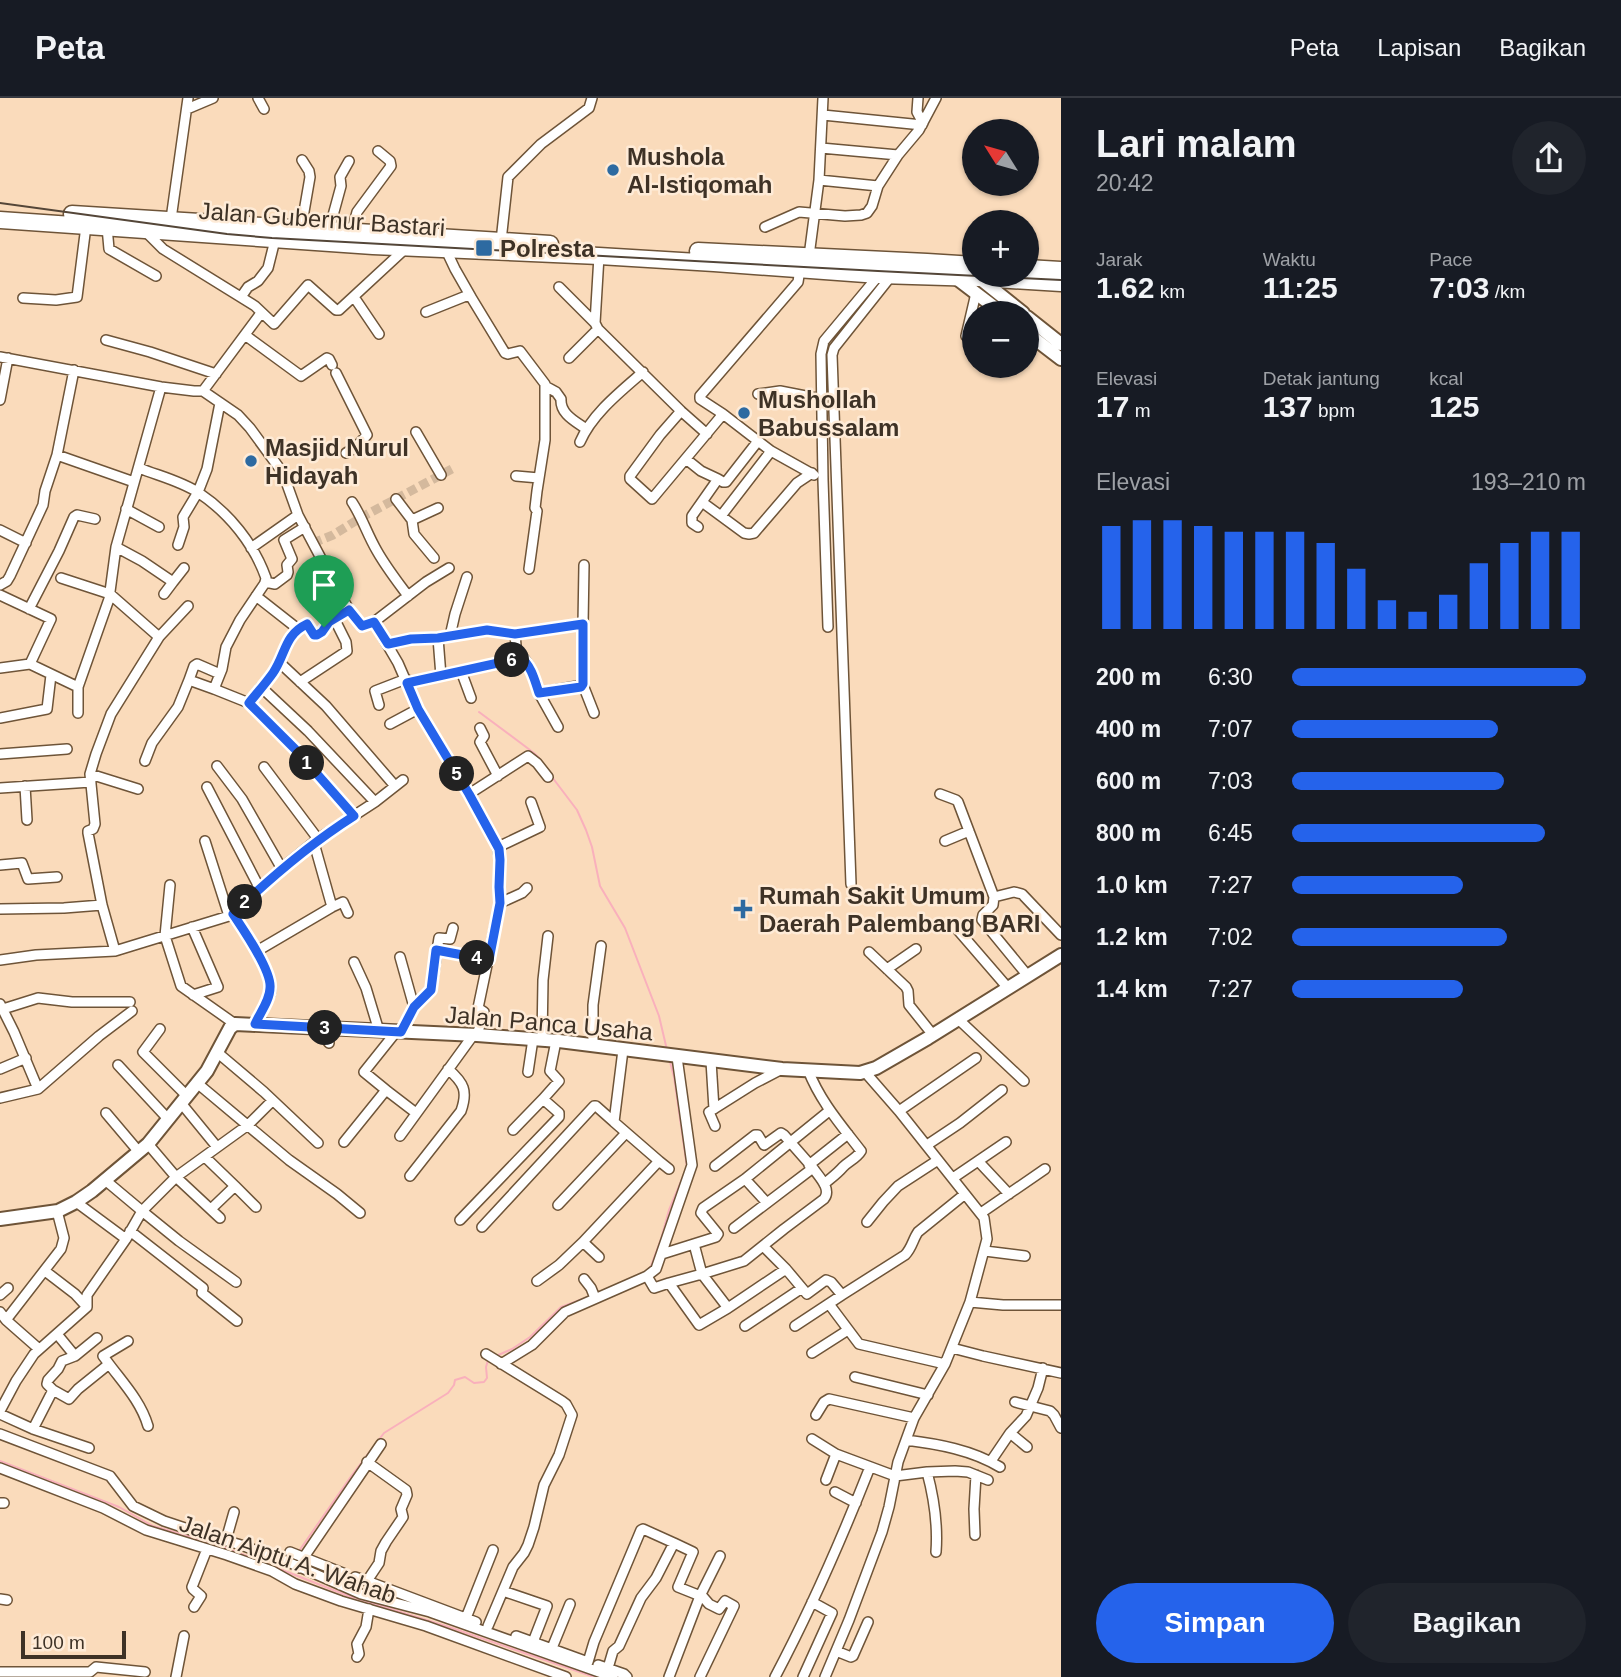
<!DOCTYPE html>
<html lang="id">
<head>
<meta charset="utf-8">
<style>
  :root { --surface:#171b24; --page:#20242c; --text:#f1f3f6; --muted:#9ea1a6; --line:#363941; --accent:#2563eb }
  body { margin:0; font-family:Arial,sans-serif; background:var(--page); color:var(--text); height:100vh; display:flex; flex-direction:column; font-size:26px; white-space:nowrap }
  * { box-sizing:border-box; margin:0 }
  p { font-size:23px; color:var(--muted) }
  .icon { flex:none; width:38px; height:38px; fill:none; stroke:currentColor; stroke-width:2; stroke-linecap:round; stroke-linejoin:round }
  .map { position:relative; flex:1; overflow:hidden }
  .side { display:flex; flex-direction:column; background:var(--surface); width:560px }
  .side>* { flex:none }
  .needle { width:46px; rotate:307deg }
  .fabs { position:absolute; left:962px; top:21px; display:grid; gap:14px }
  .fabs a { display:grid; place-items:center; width:77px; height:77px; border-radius:50%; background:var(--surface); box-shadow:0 2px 5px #0004; font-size:35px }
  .scale { position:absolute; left:21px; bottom:18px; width:105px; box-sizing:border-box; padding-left:7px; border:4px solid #3e3226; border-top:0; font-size:19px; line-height:24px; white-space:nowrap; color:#3e3226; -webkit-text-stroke:5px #feebd7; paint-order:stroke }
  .pin { position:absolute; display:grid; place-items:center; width:60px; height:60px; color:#fff; margin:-72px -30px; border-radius:50% 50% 50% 0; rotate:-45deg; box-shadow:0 0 7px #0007 }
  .pin .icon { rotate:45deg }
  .km { position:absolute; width:35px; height:35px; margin:-18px; border-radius:50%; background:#222; color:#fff; font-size:19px; line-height:35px; text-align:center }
  .round { display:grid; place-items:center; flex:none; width:74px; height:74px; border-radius:37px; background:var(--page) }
  .summary { display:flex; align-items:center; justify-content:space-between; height:119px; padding:0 35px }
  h1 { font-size:38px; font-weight:700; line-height:52px }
  .stats { display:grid; grid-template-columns:repeat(3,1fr); gap:10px; height:119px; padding:7px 35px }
  .stats div { display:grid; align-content:center }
  .stats b { font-size:30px; font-weight:700 }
  .stats small { font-size:19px; font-weight:400 }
  .stats p { font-size:19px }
  .chart { height:196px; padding:14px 35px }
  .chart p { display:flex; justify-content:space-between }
  .chart svg { width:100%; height:126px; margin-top:7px; stroke:var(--accent); stroke-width:6 }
  .primary-button { display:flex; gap:14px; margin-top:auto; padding:14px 35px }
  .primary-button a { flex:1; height:80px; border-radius:42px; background:var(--accent); color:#fff; font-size:28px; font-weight:700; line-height:80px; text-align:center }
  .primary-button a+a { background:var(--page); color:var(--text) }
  ul { padding:0 35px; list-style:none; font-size:23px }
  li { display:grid; grid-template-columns:112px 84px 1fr; align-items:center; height:52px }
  li i { height:18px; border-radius:9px; background:var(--accent) }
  header { display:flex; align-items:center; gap:42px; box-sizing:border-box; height:98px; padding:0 35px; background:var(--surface); border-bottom:2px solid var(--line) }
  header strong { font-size:33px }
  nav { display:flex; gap:38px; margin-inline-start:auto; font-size:24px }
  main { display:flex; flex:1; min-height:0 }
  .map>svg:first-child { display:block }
</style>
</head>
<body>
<header>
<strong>Peta</strong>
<nav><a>Peta</a><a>Lapisan</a><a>Bagikan</a></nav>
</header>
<main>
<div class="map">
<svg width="1061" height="1579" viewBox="0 0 1061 1579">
  <rect width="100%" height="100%" fill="#fadbbb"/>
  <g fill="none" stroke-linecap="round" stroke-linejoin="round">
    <path stroke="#f9b0bc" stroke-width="2" d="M479,614L534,655L539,660
      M552,679L577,712L586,732L592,749L600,788L625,830L659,918L667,952
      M647,1173L651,1168L661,1141L669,1112L687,1069L674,979L670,964
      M496,1258L512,1251L530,1239L561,1209L591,1198
      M0,1363L119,1409L153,1428L216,1446L346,1497L449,1529L594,1579
      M299,1453L352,1377L384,1335L448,1295L454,1287L455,1282L465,1279L474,1285L484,1284L487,1280L486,1269L488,1262"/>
    <path stroke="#d4b99d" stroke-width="9" stroke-dasharray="9 4.5" stroke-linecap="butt" d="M313,445L333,437L362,419L452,371"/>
    <g stroke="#6e5438" stroke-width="12">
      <path id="street" d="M258,0L264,11
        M918,0L917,14L923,25
        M187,11L213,0
        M823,17L922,27
        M821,50L898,57
        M819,82L878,88
        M171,121L188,0
        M107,129L109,151L156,178
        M765,129L799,114L845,118L861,117L867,115L872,108L878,88L898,57L919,32L936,0
        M301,131L310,79L309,73L302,62
        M329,132L341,88L340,79L349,63
        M145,133L163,151L255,208L274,226L308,187L336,212H339L406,150
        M352,133L357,114L391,68L390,63L378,53
        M501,143L508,79L541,46L589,10L592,0
        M446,152L455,171L471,199
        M599,158L595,225L598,231L681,313L707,336
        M809,158L819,82L823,0
        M559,189L595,225
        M241,199L248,189L258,183L268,170L275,142
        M354,199L379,236
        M23,200L56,202L77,199L86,128
        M426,214L466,198L471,199L505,255L508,256L520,253L545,286V342L537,393L535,410L537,413L529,471
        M245,237L301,278L327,260L329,261L332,267
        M966,238L976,195
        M106,242L150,254L216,276
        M0,259L161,289L194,293H203L261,215
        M569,260L598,231
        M336,275L367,337L356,349L346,355
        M545,288L556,294L561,301C560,316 575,323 586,331
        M203,293L238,317L250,330L280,371L284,378L298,417L333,483L349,512L362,528L374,524L426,484L449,470
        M758,296L780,293L821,301
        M0,302L8,260
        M681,313L660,337L630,378V381L652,401L723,316L700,301V298L798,184L800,171
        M723,316L771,353L814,377
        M416,334L441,377
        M580,344C592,316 620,294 643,274
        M57,357L134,384
        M686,361L701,373L718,381
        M139,370C159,378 181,383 199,395C229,415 254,446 266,480L265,485L240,522L226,549L222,571L214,591L189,582L178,609L152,645L145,663
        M516,378L539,380
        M396,401L412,422L414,436L434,460
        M352,404C362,419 367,436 377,453C386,469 397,483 408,498
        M702,404L744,435L749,436L754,435L797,385L812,375
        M126,411L159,429
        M721,418L771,353
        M412,422L438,410
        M698,429L692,425V418L718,381L723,384H726L758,343
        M0,432L26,445
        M178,447L184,429L183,419L198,394L207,371L220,305
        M116,449L142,463L173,484L164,496
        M251,450L298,417
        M61,480L110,496L159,539L111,616L96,656L90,676L95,726L93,731L88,733V735L102,807L115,853
        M173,484L184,470
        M265,484L275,486L287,477L288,474L287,467L292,461L284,442L305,429
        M0,487L7,483L10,478L43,407L45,393L57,357L74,272
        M0,497L51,521L30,566
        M256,498L298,531
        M310,501L333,483
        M29,511L59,453L74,419L77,417L95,421
        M374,524L398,565L418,611L469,696L497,747L500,762L499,789L500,805L478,910L484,914L477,937
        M828,529L823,382L821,256L824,243L879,177
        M515,536L583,526L584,467
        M450,538L455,516L467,479
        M159,539L188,508
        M438,540L441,578
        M388,546L411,541L438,540L487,532L515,536L517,559L516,561L461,573L471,600
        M517,560C519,560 521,559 523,560C530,565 536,587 539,595
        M279,564L326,608L395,688
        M0,570L30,566L78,589
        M189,582L194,568L197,566L220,576
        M300,584L347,553L346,544L334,520
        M407,585L461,573
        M583,587L594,615
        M261,589L308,633L375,704
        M214,591L249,605L295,651L354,718
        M249,605C257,594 267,584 274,573C286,554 286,536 307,526L314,537H317L322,534L329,524L349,512
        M379,607L375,593L406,581
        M78,615V589L109,501L116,449L161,289
        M0,620L47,611L51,577
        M390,626L418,611
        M558,629L539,595L583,587V526
        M480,630L484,638L480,644L498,678
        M0,656L67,651
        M217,668L242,701L282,771
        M264,669L318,741
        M90,676L138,691
        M25,688L27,722
        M207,689L260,791
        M0,690L91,684
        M469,696L528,658L537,665L548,679
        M940,696L956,702L958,704L994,799L1014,794L1022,796L1061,837
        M205,743L229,818
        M945,743L969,733
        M498,749L540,729L531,704
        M0,767L22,765L28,781L57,779
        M851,786L832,257L834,250L892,177
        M170,787L165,838L181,888L235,926
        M994,799L993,807L983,817L982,822L1028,878
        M500,805L522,795L527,790
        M332,809L343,804L348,815
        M0,811L64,810L102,807
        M233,816C244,832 275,877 270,896C266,906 259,916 255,926
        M192,829L218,889L193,897
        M957,831L1008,890
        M436,852L489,862
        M257,853L332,809L314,745
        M869,854L906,889L908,893L909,907L933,937
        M400,859L414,909
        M0,862L36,857L115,853L229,818L233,816L286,767L318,741L375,704L403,682
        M354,864L366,890L379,933
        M887,871L916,851
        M0,906L14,934L38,991
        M3,911L38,900L72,904H130
        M958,921L1024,983
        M317,930L329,945
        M160,931L143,954L187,998
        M401,934L414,909L431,892L439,840L450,841L453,830
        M542,942L543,882L548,838
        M593,948V907L601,848
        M218,955L264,994L318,1045
        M711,963L714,1011
        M118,967L168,1021
        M0,971L26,960
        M808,972C820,1003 841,1027 861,1053C857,1060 849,1063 843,1069C837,1076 831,1080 824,1086
        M528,974L533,941
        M865,974L899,1013L984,1120L987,1141L970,1204L1003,1207H1061
        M197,985L289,1062L337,1096L360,1115
        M386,992L416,1015
        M0,1000L38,991L99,938L132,913
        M181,1005L217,1049
        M899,1013L976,960
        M106,1015L139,1054
        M715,1028L709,1014L755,985L782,971
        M513,1032L543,1001
        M400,1038L474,936
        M344,1044L386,992L364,974L396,934
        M148,1046L176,1079L220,1120
        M927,1047L960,1025L1002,992
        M205,1059L235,1088
        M659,1063L669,1071
        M979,1064L1009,1096
        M809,1067L848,1036
        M715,1068L755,1037H758L764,1047L781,1035L784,1037L813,1070L734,1130
        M813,1070C819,1079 832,1091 824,1101L784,1131L744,1163L702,1176L728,1210L786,1171L807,1196L826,1182L831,1184L842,1197L905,1157C912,1150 913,1141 918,1134L965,1096
        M410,1078L461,1013C468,993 464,985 448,971
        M953,1080L1006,1044
        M745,1081L767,1105
        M76,1104L126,1141
        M558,1107L626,1035
        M211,1111L235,1088L256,1109
        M981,1115L1045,1071
        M460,1122L559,1019V1015L543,1001L559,983L550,973L556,943
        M867,1124L883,1104L898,1088L938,1062
        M482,1129L594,1008H596L614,1024
        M130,1133L203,1190L202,1195L237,1223
        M763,1148L786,1171
        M985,1153L1025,1158
        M662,1156L716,1139L718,1136L701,1115L703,1110L745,1081L829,1013
        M599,1159L583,1144L659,1063L614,1024L623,952
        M45,1173L75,1196L87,1209
        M647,1178L654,1190L669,1185L699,1227L728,1210
        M584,1181L591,1190L595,1200
        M537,1183L559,1167L583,1144
        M236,1184L179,1143L142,1113L176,1079L248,1027L272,1003
        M669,1185L702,1176L694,1146
        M0,1197L8,1190
        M829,1206L859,1246L945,1266
        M0,1214L6,1222L39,1251
        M6,1222L61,1151L64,1140L57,1113
        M745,1228L802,1190
        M795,1228L842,1197
        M57,1236L75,1258L97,1240
        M952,1250L983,1258L1061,1275
        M812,1255L848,1232
        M486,1256L562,1303L566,1306L572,1317L559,1357L544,1387L534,1429L528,1447L524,1455L513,1469L488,1528
        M109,1266C124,1286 141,1304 148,1328
        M501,1266L532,1247L565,1214L647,1178L656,1171L692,1067L677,959
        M855,1279L928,1297
        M53,1292L47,1286L48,1282L58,1271L62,1263L75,1258
        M1015,1304L1050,1313L1054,1317L1061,1330
        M0,1313L16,1283L34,1256L87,1209V1197L126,1141L142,1113L105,1082
        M0,1316L33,1331L89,1350
        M816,1317L824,1304L829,1301L914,1320
        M33,1331L53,1292L69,1301L78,1291L109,1266L103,1258L128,1243
        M0,1336L110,1378L133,1408L164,1423L203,1436L241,1447L288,1464L361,1496L430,1514L613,1579
        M812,1341L836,1356L895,1378L927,1374L955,1373L968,1374L988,1382
        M906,1342C938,1346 972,1352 1000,1369
        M1027,1349L1010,1335L1026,1318L1038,1290L1043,1270
        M991,1363L1010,1335
        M367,1364L406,1392L407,1397L401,1411L403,1419L386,1444L381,1453L379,1465L367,1483L476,1524
        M0,1370L103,1410L146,1432L227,1457L272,1473L295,1486L341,1503L426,1528L566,1579
        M927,1374C934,1400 938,1427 936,1454
        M826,1382L836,1356
        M835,1394L856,1405
        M0,1405H4
        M975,1437L974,1411L976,1377
        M226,1442L234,1414
        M290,1454L343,1475L344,1477L340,1487
        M300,1470L304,1459L381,1346
        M355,1479L367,1483
        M503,1493L547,1508L533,1544
        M0,1501L7,1502
        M194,1509L201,1498L193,1491L192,1489L207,1451
        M466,1520L493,1452
        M516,1538L585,1563
        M552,1550L570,1506
        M836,1553L851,1559L853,1558L868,1524
        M357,1559L359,1556L357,1546L366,1529L369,1511
        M588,1564L594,1544L641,1432L643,1431L674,1445
        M598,1567L624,1576L627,1579
        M608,1570L613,1553L619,1548L641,1500L656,1480L674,1445L693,1454L678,1489L703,1499L709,1506L719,1511L725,1503L734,1508L700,1579
        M0,1574H90L96,1569L145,1574
        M176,1579L184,1538
        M669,1579L700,1498L720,1458
        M775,1579C811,1511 842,1440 870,1369
        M803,1579L832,1515L812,1504
        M825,1579L849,1522L882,1434L889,1409L898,1364L914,1320L945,1266L970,1204"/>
    </g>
    <g stroke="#6e5438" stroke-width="16">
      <path id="secondary" d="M952,177L1002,215
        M978,179L1023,215
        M1027,219L1061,246
        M1027,235L1061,261
        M0,1121L58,1113L76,1104L92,1093L148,1046L207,973L230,930L235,926L477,937L559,943L782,971L860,975L876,970L928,940L1061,857"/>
    </g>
    <g stroke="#6e5438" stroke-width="19">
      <path id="highway" d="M72,116L550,146
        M0,122L373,148L599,158L714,165L879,177L979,180L1061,185
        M698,153L927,164L975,167
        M1027,170L1061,172"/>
    </g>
    <use href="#street" stroke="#fff" stroke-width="9"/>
    <use href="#secondary" stroke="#fff" stroke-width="12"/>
    <use href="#highway" stroke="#fff" stroke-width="16"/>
    <path stroke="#544638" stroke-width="2" d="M0,105L227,136L272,140L878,173L1061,182"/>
  </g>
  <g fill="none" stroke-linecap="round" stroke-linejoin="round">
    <g stroke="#fff" stroke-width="14">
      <path id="route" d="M349,512L362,528L374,524L388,546L411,541L438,540L487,532L515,536L583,526V586L581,589L539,595C535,583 531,567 521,560L407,585L418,611L469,696L499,751L500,762L499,789L500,805L489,862L436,852L431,892L414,909L401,934L255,926C260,915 270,902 270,890C272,873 243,831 233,816C271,779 310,746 354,718L295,651L249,605C257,595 266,585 273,575C286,556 284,537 307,526L314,537H317L322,534L329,524Z"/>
    </g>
    <use href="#route" stroke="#2563eb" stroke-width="9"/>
  </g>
  <g fill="#2d6aa1" stroke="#feebd7" stroke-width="2.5">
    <circle cx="613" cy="72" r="7"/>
    <rect x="475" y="141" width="18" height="18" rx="3.5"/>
    <circle cx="744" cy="315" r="7"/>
    <circle cx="251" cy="363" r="7"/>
    <path d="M739.5 800.5h7v7h7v7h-7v7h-7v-7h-7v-7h7z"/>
  </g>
  <g text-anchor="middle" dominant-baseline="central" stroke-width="5" stroke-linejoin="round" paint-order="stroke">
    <g font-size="24" font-weight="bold" fill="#3e3226" stroke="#feebd7" text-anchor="start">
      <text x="627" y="58">Mushola<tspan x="627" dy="28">Al-Istiqomah</tspan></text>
      <text x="500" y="150">Polresta</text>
      <text x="758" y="301">Mushollah<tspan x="758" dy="28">Babussalam</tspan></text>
      <text x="265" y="349">Masjid Nurul<tspan x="265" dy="28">Hidayah</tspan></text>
      <text x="759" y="797">Rumah Sakit Umum<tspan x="759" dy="28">Daerah Palembang BARI</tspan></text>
    </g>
    <g font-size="24" fill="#3e3226" stroke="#feebd7">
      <text transform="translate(322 121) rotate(4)">Jalan Gubernur Bastari</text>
      <text transform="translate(549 925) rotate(5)">Jalan Panca Usaha</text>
      <text transform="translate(288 1461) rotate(19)">Jalan Aiptu A. Wahab</text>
    </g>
  </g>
</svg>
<div class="fabs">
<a><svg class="needle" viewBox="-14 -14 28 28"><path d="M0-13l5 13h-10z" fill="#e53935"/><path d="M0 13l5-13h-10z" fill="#9ea1a6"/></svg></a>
<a>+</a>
<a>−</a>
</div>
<div class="scale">100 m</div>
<div class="pin" style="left:324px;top:529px;background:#1e9e55"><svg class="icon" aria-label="arrive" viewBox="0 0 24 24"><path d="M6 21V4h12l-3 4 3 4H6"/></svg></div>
<b class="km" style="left:307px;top:665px">1</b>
<b class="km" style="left:245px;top:804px">2</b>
<b class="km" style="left:325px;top:930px">3</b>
<b class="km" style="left:477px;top:860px">4</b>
<b class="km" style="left:457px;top:676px">5</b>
<b class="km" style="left:512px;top:562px">6</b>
</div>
<section class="side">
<div class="summary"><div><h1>Lari malam</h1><p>20:42</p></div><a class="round"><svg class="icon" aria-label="share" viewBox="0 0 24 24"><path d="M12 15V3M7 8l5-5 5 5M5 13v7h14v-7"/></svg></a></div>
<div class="stats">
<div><p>Jarak</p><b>1.62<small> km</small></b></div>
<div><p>Waktu</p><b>11:25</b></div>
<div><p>Pace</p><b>7:03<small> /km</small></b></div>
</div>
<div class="stats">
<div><p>Elevasi</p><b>17<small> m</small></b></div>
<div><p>Detak jantung</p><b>137<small> bpm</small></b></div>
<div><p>kcal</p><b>125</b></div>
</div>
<div class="chart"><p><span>Elevasi</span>193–210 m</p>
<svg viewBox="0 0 160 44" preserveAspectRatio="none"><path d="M5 44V8M15 44V6M25 44V6M35 44V8M45 44V10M55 44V10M65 44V10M75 44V14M85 44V23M95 44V34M105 44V38M115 44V32M125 44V21M135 44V14M145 44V10M155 44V10"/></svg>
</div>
<ul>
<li><b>200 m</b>6:30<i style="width:100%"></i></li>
<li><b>400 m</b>7:07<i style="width:70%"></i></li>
<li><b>600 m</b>7:03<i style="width:72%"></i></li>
<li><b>800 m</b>6:45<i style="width:86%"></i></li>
<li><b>1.0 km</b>7:27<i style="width:58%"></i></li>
<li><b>1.2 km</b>7:02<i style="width:73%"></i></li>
<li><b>1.4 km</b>7:27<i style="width:58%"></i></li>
</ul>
<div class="primary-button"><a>Simpan</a><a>Bagikan</a></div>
</section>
</main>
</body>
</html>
